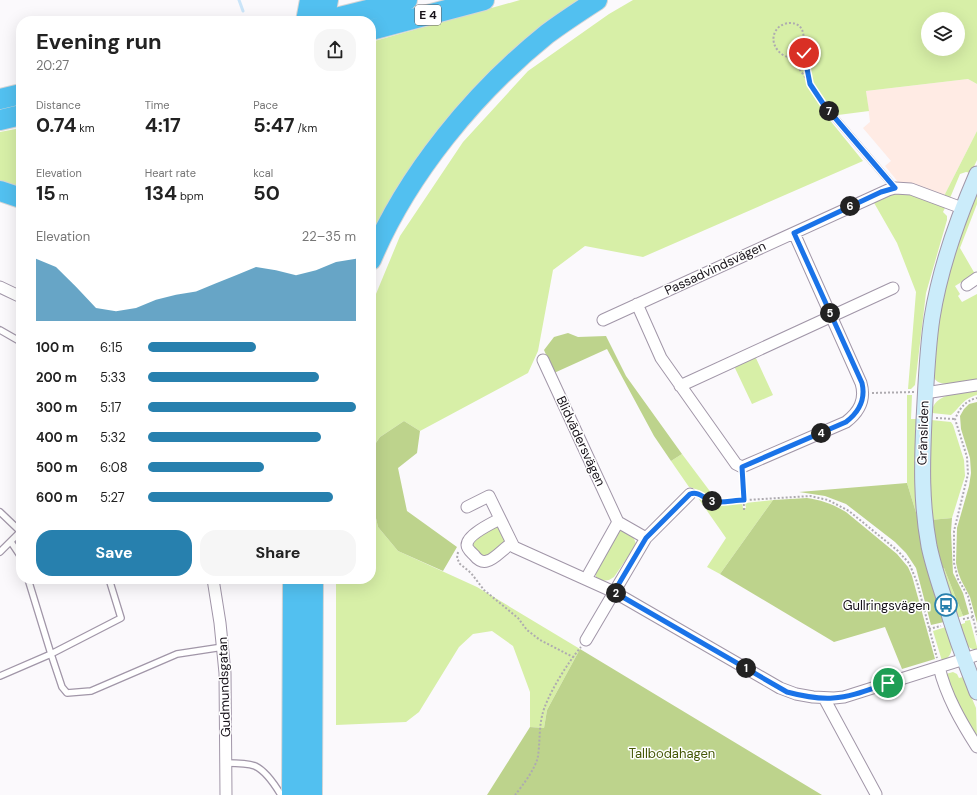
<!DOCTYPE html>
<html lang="en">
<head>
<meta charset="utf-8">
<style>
  :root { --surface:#fff; --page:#f6f6f6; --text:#222; --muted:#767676; --accent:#2780ae }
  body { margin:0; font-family:"DM Sans",sans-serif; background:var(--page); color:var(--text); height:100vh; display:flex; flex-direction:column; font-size:15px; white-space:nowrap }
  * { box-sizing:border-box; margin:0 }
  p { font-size:13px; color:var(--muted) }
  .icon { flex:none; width:22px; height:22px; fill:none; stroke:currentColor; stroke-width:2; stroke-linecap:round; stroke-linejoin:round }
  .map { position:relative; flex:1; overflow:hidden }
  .details { position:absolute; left:16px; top:16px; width:360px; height:568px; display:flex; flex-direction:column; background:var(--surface); border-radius:16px; box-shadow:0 4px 16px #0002 }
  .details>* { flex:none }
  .fabs { position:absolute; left:921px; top:12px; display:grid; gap:8px }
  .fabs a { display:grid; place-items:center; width:44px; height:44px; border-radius:50%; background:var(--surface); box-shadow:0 4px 16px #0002; font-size:20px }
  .pin { position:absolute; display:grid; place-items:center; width:34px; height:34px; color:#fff; margin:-17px; border:2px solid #fff; border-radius:50%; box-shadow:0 1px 4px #0007 }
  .km { position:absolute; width:20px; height:20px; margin:-10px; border-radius:50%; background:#222; color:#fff; font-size:11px; line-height:20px; text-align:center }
  .round { display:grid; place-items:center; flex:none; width:42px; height:42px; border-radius:16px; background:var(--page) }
  .headline { display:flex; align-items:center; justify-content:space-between; height:68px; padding:0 20px }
  h1 { font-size:22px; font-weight:700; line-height:30px }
  .metrics { display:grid; grid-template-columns:repeat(3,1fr); gap:6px; height:68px; padding:4px 20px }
  .metrics div { display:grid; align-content:center }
  .metrics b { font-size:20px; font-weight:700 }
  .metrics small { font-size:11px; font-weight:400 }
  .metrics p { font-size:11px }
  .chart { height:112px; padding:8px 20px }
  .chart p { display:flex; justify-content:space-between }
  .chart svg { width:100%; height:72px; margin-top:4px; fill:var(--accent); opacity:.7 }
  .button { display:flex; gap:8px; margin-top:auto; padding:8px 20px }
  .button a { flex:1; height:46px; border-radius:16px; background:var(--accent); color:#fff; font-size:16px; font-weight:700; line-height:46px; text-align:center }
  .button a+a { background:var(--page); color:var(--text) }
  ul { padding:0 20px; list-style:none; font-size:13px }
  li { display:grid; grid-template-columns:64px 48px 1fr; align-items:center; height:30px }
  li i { height:10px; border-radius:5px; background:var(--accent) }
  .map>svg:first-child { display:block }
</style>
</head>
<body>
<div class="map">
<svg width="977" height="795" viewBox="0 0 977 795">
  <rect width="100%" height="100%" fill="#fbf9fc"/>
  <path fill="#ffebe4" d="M968,79L977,84V131L944,196L912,183H899L885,166L891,161L863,128L870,122L866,91Z"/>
  <path fill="#d7efa7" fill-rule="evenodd" d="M520,0H585L550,23L371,241V42Z
    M633,0H977V84L968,79L866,91L869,111L838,115L827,103L820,108L863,161L643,257L585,246L553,270L538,351L528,373L420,431L404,421L380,437L371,450V306L400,236L463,142L528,71L609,14ZM928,19H958V49H928Z
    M21,128V190L0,184V132Z
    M977,131V160L971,173L966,172L960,174L950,198L944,196Z
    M977,188V204L960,248L975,274L955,286L960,294L958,296L962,302L977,294V381C968,382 950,386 941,383C936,382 934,378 932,374L942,292Z
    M895,193L914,194L945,208L943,212L947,216V220L926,293L915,385L911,389H908L916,292L897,243L873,201L886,195Z
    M755,356L773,395L752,404L734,366Z
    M977,390V395C962,399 961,407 951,415L932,413C932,393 962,393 977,390Z
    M907,395H912L911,419H916L915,484L918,519L907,483Z
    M931,420L951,422L953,425L964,460L965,476L952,518L930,520L927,493Z
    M682,454L715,498C705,495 699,489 689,487L671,461Z
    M696,495L711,504L742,503L743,508H746L745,503L773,500L720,574L707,567L726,538Z
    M371,496L378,527L398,551L477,587L580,649L547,710L544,728L530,727V692L513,646L492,631L473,634L459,647L419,712L406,722L336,725V579H371Z
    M497,526L499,527L505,539L504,544L492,556L482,558L471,546L472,541Z
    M620,531C629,530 635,537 636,545L614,577L609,580L602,581L596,577V569L615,534Z
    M944,568L963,616L957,618L939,570Z
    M970,620L977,647V650C964,649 963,636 959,625L965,623V621Z
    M949,626C951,638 957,656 942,661L933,631Z
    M953,672L957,674L959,678L963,677L976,708L977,740L961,713L946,674Z"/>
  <path fill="#bdd38c" d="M568,333L578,337L606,336L626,376L682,454L671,461L654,436L607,349L554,373L544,350L554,337Z
    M977,402V623L970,597L961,580L958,572L956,563L957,528L969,486L971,473L970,458L961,429L960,416L964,409L969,404Z
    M404,421L420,431L417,453L398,468L407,511L457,547L443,571L398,551L378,527L371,496V450L380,437Z
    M907,483L918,519L944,622L931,625L916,568L906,553L895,542L846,504L825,496L799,492Z
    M807,498C821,500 833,504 846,512L897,554L908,567L912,576L935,659L902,669L885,627L834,642L720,574L773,500Z
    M952,518L951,532L953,573L963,593L969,614L963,616L944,568L939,570L930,520Z
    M580,649L585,652L822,795H487L530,727L544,728L547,710Z"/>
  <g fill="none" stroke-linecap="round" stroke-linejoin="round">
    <path stroke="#cbe5f9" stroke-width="3" d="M239,0L243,11"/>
    <g stroke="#a196a8" stroke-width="8">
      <path id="lane" d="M824,105L895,188
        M0,330L21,342
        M0,512L21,532
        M11,542L21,557
        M0,552L21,531
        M109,579L121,618L51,654L62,687L67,693L91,691L177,654L223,647
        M0,676L51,654L28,579
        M226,763C235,763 247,763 255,766C266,771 275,785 281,795"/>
    </g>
    <g stroke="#a196a8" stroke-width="13">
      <path id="street" d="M967,285L977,278
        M0,287L21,297
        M637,304L661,358L736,464L742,467L846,422C859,412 866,400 861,383L794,233
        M603,320L888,190L895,188L911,189L962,208
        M543,360L618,522
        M680,386L893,288
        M925,393L977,385
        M467,507L489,496L514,547L614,592L780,688L796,694L813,697L834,698L844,697L977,655
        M500,519C492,523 467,535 467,545C467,549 471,552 474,555C477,559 482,563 487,561C494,560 504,548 512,543
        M618,522L646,538
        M213,579L220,623L225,673L226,795
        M586,579L618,522
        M586,640L646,538L690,494
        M939,667C946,696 961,722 977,747
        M824,698L876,794"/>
    </g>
    <g stroke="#a196a8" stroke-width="17">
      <path id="secondary" d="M977,174C957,220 940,268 932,318C927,351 926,386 924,420C922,464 921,502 929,546C933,565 939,583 945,601C954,632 965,662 977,692"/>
    </g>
    <g stroke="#d5d5d6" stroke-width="22">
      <path id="highway" d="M306,21L310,0
        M324,21L407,0
        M324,21L328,0
        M371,30L484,0
        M0,99L21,94
        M0,120L21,115
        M0,191L21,198
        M371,260C407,174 475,92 547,34C563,22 580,11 597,0
        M292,795L293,579
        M312,795L313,579"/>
    </g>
    <path stroke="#aeabb0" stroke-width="2" stroke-dasharray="2 2" stroke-linecap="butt" d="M810,84C804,76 798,66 791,59C789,57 786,57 783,55C774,49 770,38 777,29C780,25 786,23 790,23C808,23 803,43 804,55C805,64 807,73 810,82C811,88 817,94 821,100
      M872,393L914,392
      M936,418L955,419
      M743,476L744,510
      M700,494L709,500L714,502L810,496L828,500L849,511L898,551L909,563L917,582L937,658
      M458,552L457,558L460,564L471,573L484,590L518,618L527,630L540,640L573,657
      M973,617L968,596L958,579L954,563V531L968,474L967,457L955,419C960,408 965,401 977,398
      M963,619L973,617L977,635
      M929,629L941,626
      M515,795C523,785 536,768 538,756C540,742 539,729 542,716C546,697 568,662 581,647"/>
    <use href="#lane" stroke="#fff" stroke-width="5.5"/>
    <use href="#street" stroke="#fff" stroke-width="11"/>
    <use href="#secondary" stroke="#cbecfa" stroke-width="15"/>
    <use href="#highway" stroke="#52c0f0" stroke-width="20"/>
  </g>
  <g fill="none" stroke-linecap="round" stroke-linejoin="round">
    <g stroke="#fff" stroke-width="8">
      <path id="route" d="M804,53L810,84L824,105L895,188L881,192L794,233L862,383C866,400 859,412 846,422L742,467L744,500C734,500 720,504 711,501C703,498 699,491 690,494L646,538L614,592L787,692C802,696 818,699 833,698C852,697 870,689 888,683"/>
    </g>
    <use href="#route" stroke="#1a73e8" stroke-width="5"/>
  </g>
  <defs>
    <g id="bus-ring" transform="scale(1.15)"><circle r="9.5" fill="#fff" stroke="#2780ae" stroke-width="1.5"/><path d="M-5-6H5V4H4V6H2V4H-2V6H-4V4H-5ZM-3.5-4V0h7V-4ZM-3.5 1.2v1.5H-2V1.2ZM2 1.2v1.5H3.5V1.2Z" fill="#2780ae"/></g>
  </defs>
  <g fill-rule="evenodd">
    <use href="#bus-ring" x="946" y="605"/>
  </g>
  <g text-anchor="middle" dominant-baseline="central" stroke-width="3" stroke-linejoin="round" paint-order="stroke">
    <rect fill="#fff" stroke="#5d5a5f" stroke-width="1" x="415" y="5" width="26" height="20" rx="3"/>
    <g font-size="12" font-weight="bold" fill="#18131a">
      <text x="428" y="15">E 4</text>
    </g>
    <g font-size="13" fill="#18131a" stroke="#fff">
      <text transform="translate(715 268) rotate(-25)">Passadvindsvägen</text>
      <text transform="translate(923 433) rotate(-88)">Gränsliden</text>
      <text transform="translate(581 441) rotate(65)">Blidvädersvägen</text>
      <text transform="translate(224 687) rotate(-92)">Gudmundsgatan</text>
    </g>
    <g font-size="13" fill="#18131a" stroke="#fff" text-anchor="end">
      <text x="930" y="605">Gullringsvägen</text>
    </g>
    <g font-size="13" fill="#465808" stroke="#fff">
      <text x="672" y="753">Tallbodahagen</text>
    </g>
  </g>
</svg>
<div class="fabs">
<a><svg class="icon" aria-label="layers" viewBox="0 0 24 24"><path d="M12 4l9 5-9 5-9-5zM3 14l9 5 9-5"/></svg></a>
</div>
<div class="pin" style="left:888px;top:683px;background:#1e9e55"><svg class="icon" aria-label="arrive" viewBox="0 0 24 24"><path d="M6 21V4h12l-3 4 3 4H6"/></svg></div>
<div class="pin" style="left:804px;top:53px;background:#d93025"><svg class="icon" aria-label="check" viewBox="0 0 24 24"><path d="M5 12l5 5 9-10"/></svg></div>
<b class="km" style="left:746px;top:668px">1</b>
<b class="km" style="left:616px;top:593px">2</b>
<b class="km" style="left:712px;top:501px">3</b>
<b class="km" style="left:821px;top:433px">4</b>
<b class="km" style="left:830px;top:313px">5</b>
<b class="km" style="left:850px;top:206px">6</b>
<b class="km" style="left:829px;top:111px">7</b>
<section class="details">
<div class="headline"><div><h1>Evening run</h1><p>20:27</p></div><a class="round"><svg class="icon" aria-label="share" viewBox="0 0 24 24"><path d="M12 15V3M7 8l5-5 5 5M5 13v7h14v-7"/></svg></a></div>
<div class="metrics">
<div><p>Distance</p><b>0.74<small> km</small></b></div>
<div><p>Time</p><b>4:17</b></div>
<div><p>Pace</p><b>5:47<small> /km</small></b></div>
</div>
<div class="metrics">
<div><p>Elevation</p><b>15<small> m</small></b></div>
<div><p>Heart rate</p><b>134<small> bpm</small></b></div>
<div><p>kcal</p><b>50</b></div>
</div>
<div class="chart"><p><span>Elevation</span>22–35 m</p>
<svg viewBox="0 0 160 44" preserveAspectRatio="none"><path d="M0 44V6L10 11L20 23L30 36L40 38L50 36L60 31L70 28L80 26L90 21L100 16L110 11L120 13L130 16L140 13L150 8L160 6V44z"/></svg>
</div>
<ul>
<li><b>100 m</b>6:15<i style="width:52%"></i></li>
<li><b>200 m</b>5:33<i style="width:82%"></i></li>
<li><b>300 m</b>5:17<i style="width:100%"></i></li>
<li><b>400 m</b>5:32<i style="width:83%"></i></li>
<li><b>500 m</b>6:08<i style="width:56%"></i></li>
<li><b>600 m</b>5:27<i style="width:89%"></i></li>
</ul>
<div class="button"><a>Save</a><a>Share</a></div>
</section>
</div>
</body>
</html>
